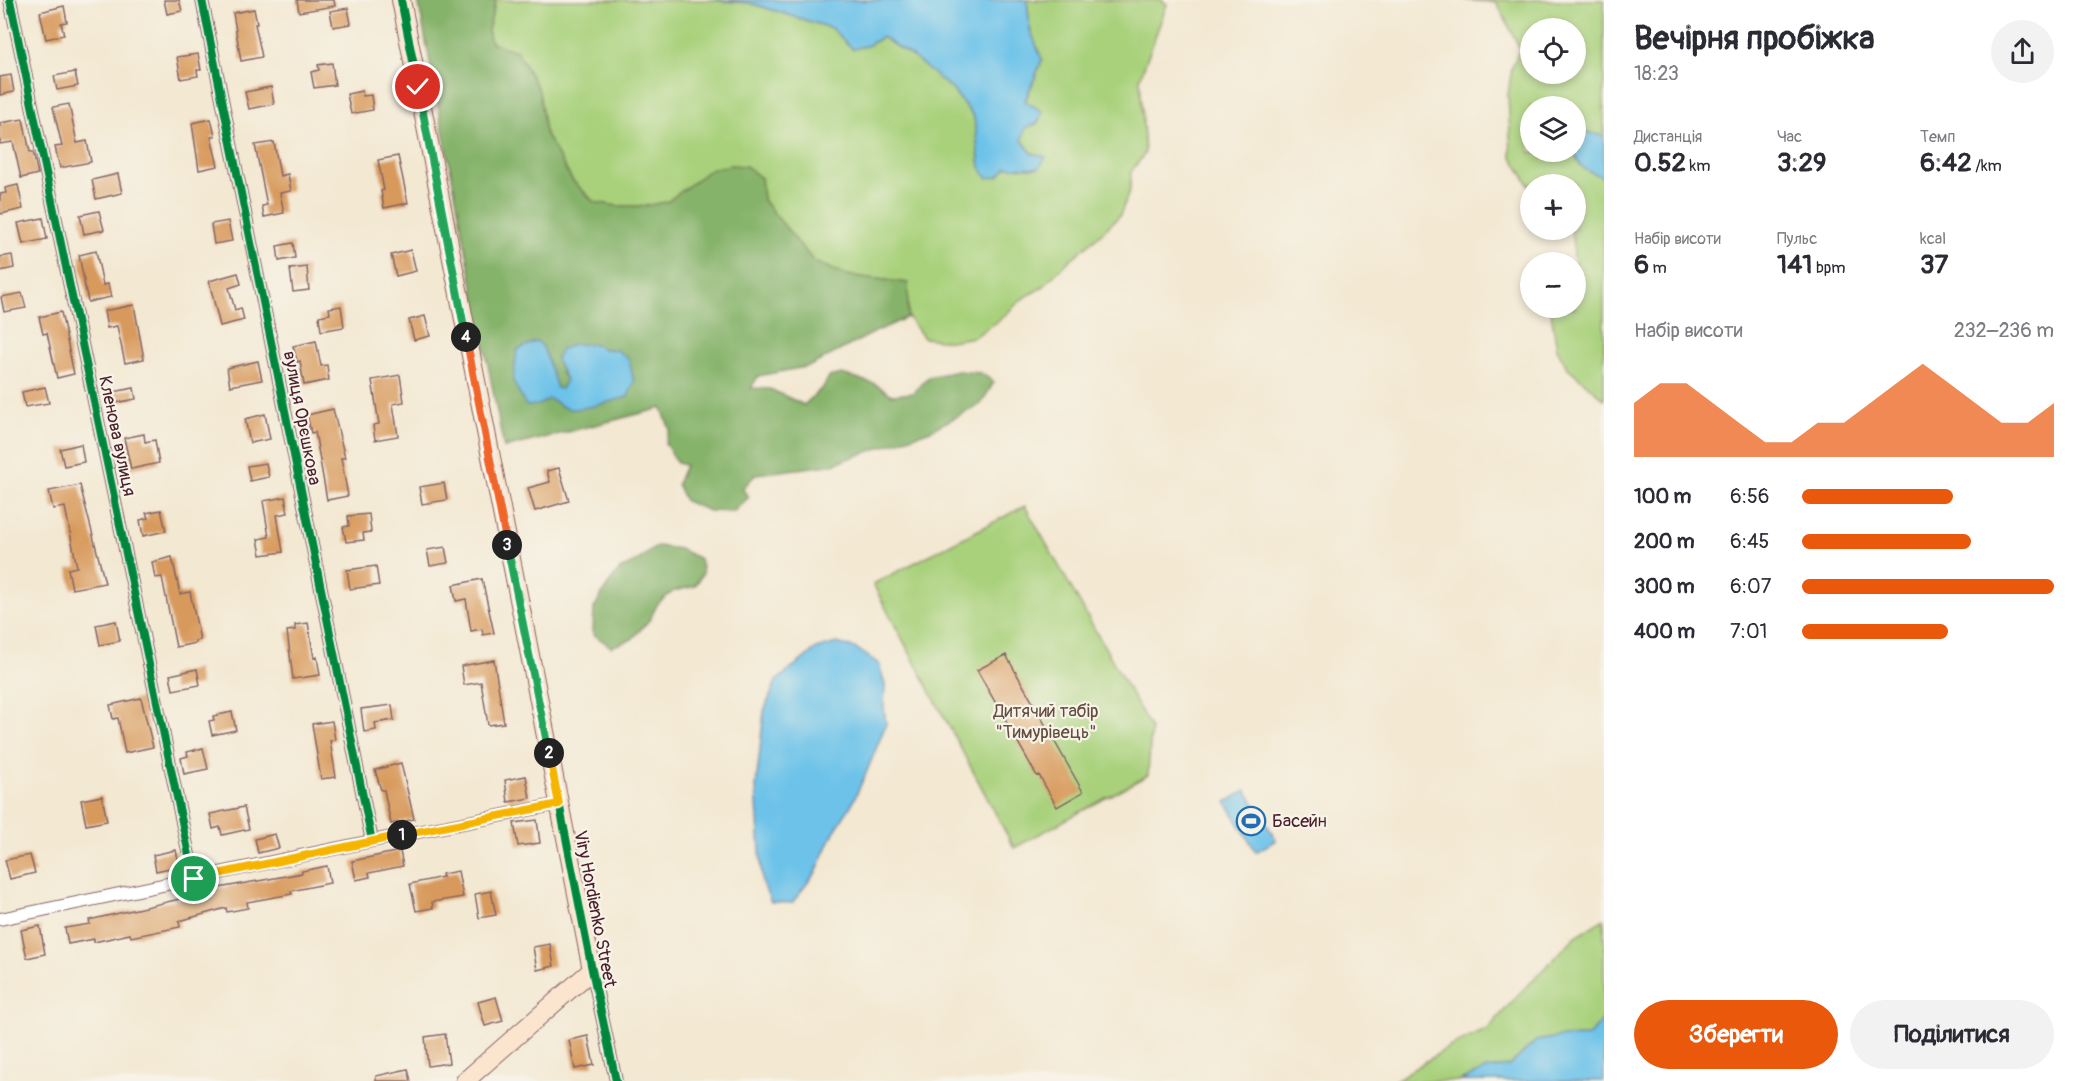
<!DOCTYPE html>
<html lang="uk">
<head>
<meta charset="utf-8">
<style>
  :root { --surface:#fff; --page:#f2f2f3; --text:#2b2b33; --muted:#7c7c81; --accent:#ea580c }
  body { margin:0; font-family:Pangolin,sans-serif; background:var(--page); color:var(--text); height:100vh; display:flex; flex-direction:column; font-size:22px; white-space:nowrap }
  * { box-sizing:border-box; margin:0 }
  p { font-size:20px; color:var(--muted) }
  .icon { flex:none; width:33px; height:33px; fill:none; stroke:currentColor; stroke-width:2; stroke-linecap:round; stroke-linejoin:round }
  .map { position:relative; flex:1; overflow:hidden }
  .side { display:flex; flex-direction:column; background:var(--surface); width:480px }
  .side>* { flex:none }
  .controls { position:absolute; left:1520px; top:18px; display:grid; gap:12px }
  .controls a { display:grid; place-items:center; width:66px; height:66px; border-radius:50%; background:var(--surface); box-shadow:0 3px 9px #0003; font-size:30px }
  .pin { position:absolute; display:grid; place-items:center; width:51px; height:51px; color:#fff; margin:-26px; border:3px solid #fff; border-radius:50%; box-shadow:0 2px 6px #0007 }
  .km { position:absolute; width:30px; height:30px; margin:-15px; border-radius:50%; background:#222; color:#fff; font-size:16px; line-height:30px; text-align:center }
  .round { display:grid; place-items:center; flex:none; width:63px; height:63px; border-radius:32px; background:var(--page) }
  .headline { display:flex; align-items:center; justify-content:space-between; height:102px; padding:0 30px }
  h1 { font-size:33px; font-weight:800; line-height:45px }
  .figures { display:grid; grid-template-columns:repeat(3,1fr); gap:9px; height:102px; padding:6px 30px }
  .figures div { display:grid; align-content:center }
  .figures b { font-size:26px; font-weight:800 }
  .figures small { font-size:16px; font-weight:400 }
  .figures p { font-size:16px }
  .chart { height:168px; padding:12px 30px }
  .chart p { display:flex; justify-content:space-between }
  .chart svg { width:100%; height:108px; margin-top:6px; fill:var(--accent); opacity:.7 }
  .cta { display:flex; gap:12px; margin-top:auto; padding:12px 30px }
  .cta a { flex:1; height:69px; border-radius:36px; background:var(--accent); color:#fff; font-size:24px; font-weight:800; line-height:69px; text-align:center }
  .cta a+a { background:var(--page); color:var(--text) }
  ul { padding:0 30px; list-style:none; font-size:20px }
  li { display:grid; grid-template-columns:96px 72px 1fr; align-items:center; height:45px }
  li i { height:15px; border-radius:8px; background:var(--accent) }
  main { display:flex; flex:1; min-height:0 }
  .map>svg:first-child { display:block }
</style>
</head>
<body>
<main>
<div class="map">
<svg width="1604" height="1081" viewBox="0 0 1604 1081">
  <rect width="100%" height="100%" fill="#f7f3e8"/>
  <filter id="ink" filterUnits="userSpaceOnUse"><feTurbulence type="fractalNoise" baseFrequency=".0167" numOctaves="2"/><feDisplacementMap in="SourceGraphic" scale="12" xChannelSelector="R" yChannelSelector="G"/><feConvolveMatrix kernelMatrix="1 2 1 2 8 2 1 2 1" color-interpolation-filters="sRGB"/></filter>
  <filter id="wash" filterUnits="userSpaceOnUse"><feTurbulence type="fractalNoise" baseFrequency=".008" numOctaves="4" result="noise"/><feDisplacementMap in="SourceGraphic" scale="24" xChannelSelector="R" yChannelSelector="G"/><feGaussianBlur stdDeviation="1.35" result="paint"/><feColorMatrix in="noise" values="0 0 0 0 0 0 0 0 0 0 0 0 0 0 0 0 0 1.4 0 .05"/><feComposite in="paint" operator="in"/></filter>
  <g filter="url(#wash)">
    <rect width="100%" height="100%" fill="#f3e8d2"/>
    <path fill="#a9d17b" stroke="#7a7853" stroke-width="1.5" fill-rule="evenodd" d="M496,0H713L750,3L831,28L853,49L869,45L882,37L913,57L953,90L974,117L980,166L1039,168L1045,157L1032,153L1022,140L1025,128V102L1042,60L1030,29L1027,0H1161L1167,4L1140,78L1145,153L1131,172L1130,190L1120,215L1104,231L1062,267L1043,287L1022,299L1001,319L974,337L950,341L924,338L908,317L907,283L846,275L814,262L763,200L761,178L711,169L667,202L644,206H617L594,202L572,180L545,133L539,91L491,44L488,30Z
      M1465,0H1604V136L1578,133L1575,138V106H1530V152H1574C1578,167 1591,171 1604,178V399L1567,367L1557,349L1551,312L1554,308H1575V262L1571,230H1575V184H1530V187L1511,155L1508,95L1512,67L1520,49L1497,3ZM1530,28H1575V74H1530Z
      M1025,506L1151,729L1148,775L1014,848L873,584Z
      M1604,919V1018L1589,1036L1560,1037L1536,1041L1509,1066L1487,1069L1460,1081H1394L1449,1047L1488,1029L1518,995L1576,936Z"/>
    <path fill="#86b36b" stroke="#68694b" stroke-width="1.5" fill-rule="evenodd" d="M418,0H496L488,30L491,43L517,51L539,91L545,133L572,180L594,202L617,206H644L667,202L711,169L731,165L746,166L761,178L763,200L814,262L846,275L908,283V317L877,331L810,366L758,376L751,388L770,389L804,405L824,386L829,377L842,374L875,384L892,395L913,393L928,377L958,371L981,373L994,382L981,404L931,430L830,465L756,474L742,489L749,497L733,512L709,511L685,501L677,484L685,465L677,463L665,443L670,430L662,408L504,448ZM594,344L604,349L617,350L562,407L556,401L548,399L549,370L557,389H561L566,380L560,371Z
      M657,546L680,549L700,559L703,573L695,586L674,591L658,603L650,619L632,639L611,647L593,634L594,608L607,586L620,569L637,561Z"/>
    <path fill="#6cc2e9" stroke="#5b708a" stroke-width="1.5" d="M713,0H1027L1030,29L1042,60L1025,101L1043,112L1037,124L1025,128L1022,140L1032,153L1046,157L1039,168L1007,167L999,176L987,178L980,166L974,117L953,90L913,57L882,37L869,45L853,49L831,28L750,3Z
      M1587,132L1604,136V178C1599,175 1592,173 1586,170C1574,162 1571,145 1578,133Z
      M537,341L543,347L557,388L561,389L566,380L556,359L561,349L574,344H594L604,349L617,350L629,360L634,382L628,397C614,400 582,411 570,409C561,408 557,401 548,399L539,405L526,406L513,381L517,350Z
      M837,643L857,649L879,664L885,685L884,708L886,724L867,771L852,804L834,832L816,872L792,903L771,902L762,882L756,786L764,711L776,681L816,649Z
      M1246,790L1276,840L1256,852L1226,802Z
      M1604,1018V1081H1460L1487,1069L1509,1066L1536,1041L1560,1037L1589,1036Z"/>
    <g id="blocks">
      <path fill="#d89a5b" d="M164,0H179L182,11L167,14Z
        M297,0H334L335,6L299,12Z
        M64,6L67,22L61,23L64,35L46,39L40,12Z
        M348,8L351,24L333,27L330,11Z
        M254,9L257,24H255L262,57L241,61L233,13Z
        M198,54L201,70H197L198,76L181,79L177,57Z
        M332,63L335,85L314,88L311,72L319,70L318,65Z
        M75,72L78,86L57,90L54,76Z
        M11,75L14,92L0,95V77Z
        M271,87L274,104L249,109L245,92Z
        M362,91L363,96L371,95L373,110L351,114L347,94Z
        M69,104L77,143L87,141L91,162L60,168L55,147L62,146L53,107Z
        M23,119L30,152H33L38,174L21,178L13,142L0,144V123Z
        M211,119L215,136L211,137L218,166L199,170L192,123Z
        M274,142L280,176L288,174L291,191L280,193L284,213L264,217L262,206L267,205L255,145Z
        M398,156L408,203L384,208L381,191L384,190L378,160Z
        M118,174L122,193L96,199L92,180Z
        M18,185L23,209L0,214V194L6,193L5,188Z
        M99,211L104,230L84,234L80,215Z
        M43,218L47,239L23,244L18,223Z
        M228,221L232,241L214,244L211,224Z
        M293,243L295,258L279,261L277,246Z
        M411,250L416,271L396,276L391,255Z
        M96,251L103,285L108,284L111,297L88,302L79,255Z
        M12,255L14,268L0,271V257Z
        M307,267L309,290L293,292L290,269Z
        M238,273L241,284L229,288L235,310L241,308L244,320L220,326L209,281Z
        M22,293L26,308L4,312L1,297Z
        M134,305L144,359L125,363L117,326L107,328L104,311Z
        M341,306L344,327L321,331L319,316L330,314L329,308Z
        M61,312L74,374L57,378L47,333L43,334L39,317Z
        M425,316L430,336L414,340L409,320Z
        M316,341L321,366L327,365L329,380L304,385L300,361L297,362L293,346Z
        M258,361L262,380L230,386L227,368Z
        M400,375L404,402L393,404L398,436L375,440L373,425L379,424L372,380Z
        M45,387L49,403L25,407L22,392Z
        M134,388L136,399L115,403L113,392Z
        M333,409L345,458H341L348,496L327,500L315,432L311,433L307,415Z
        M265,414L270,439L250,443L245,419Z
        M144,434L145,442L155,440L159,463L131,469L124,438Z
        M81,444L84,462L64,466L60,449Z
        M266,463L269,477L250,481L247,466Z
        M559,468L569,501L535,511L528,488L550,482L547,471Z
        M444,483L447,500L422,504L419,487Z
        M80,485L105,583L72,589L68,569L77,567L65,507L53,509L49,491Z
        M285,497L288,513L277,515L283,552L261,555L258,539L269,537L263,501Z
        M161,510L166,531L143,536L140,520L148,518L146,513Z
        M369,514L371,532L363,533L364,540L346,542L343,527L349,526L348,516Z
        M445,547L448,563L430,566L427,550Z
        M172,557L180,594L190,592L200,640L195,641L196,643L176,647L162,577L155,578L152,562Z
        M376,566L379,585L350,589L347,570Z
        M482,579L494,633L483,635L482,629L471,631L466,599L456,601L453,585Z
        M116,621L120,641L100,645L96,625Z
        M308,623L314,658L317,657L320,675L293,679L287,631L295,630V625Z
        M1006,655L1083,792L1057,807L1039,775L1037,776L977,670Z
        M494,660L504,723L488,725L481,682L464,685L461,666Z
        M197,669L200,685L173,690L170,675Z
        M141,698L153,747L125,753L118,718L113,719L110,705Z
        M392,705L394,720L375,723L376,730L364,732L361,709Z
        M232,712L236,730L212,735L209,721L214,720L213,716Z
        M332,721L335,740L330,741L336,777L321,779L312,724Z
        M203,748L208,769L184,774L181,758L188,756L187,752Z
        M401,763L414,819L391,824L384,790H381L375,770Z
        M526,776L530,798L508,802L505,780Z
        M102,796L107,821L86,825L81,800Z
        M244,807L249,829L222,835L220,827L213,829L210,814Z
        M537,820L540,843L518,846L514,823Z
        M275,834L279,848L258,853L255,839Z
        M176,850L179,866L156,871L153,855Z
        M400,851L403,866L369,873L370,877L356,880L352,861Z
        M30,855L35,873L10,879L5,860Z
        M327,866L330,883L291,891L292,894L247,902L248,908L227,912L226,908L179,921L180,927L131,937L130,934L94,942V939L68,944L65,928L90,924L89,920L193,896V894L202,891L302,873V871Z
        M458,871L463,897L432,902L433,908L416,911L410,884L443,877L442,874Z
        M491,891L496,915L479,918L475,894Z
        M40,926L45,954L27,958L21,930Z
        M550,944L554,966L537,970L533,947Z
        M496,997L503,1021L485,1026L478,1002Z
        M445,1034L449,1063L428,1066L425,1037Z
        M588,1036L594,1065L575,1069L569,1040Z
        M408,1069L411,1081H376V1076Z"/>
    </g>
  </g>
  <g filter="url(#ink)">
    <use href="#blocks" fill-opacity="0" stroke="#856565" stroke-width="1.5"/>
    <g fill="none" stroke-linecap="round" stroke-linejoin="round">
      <g stroke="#856565" stroke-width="14">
        <path id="street" d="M10,0L194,879
          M202,0L372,841
          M0,919L372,841L559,804
          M592,970L616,1081"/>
      </g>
      <g stroke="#856565" stroke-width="20">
        <path id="secondary" d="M401,0L592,970L465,1081"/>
      </g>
      <use href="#street" stroke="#fff" stroke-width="12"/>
      <use href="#secondary" stroke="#fbe5cf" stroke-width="18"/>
      <g stroke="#f7f3e8" stroke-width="11">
        <path id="cycleway" d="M10,0L194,879
          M202,0L372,841
          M401,0L592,970L616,1081"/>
      </g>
      <use href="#cycleway" stroke="#00873e" stroke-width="8"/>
    </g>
  </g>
  <g fill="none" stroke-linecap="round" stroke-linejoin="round" filter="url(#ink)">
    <g stroke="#fff" stroke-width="12">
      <path id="split-1" d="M194,879L402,835"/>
    </g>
    <g stroke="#fff" stroke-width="12">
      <path id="split-2" d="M402,835L559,804L549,753"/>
    </g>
    <g stroke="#fff" stroke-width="12">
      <path id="split-3" d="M507,545L549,753"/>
    </g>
    <g stroke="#fff" stroke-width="12">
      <path id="split-4" d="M466,337L507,545"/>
    </g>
    <g stroke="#fff" stroke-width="12">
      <path id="split-5" d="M418,87L466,337"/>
    </g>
    <use href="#split-1" stroke="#f5b400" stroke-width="8"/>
    <use href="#split-2" stroke="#f5b400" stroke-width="8"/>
    <use href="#split-3" stroke="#22a559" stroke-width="8"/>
    <use href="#split-4" stroke="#f0652b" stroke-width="8"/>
    <use href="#split-5" stroke="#22a559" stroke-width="8"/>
  </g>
  <defs>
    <g id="stadium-ring" transform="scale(1.5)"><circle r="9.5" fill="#f7f3e8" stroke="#1f6fb2" stroke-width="1.5"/><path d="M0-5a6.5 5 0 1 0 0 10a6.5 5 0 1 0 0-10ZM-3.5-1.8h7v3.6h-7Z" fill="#1f6fb2"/></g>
  </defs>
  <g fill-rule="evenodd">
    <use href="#stadium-ring" x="1251" y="821"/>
  </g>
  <g text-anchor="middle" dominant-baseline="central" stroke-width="4.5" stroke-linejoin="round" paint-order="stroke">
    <g font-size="18" fill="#4a1f2b" stroke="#f7f3e8">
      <text transform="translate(302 418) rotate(79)">вулиця Орєшкова</text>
      <text transform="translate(117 436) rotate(78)">Кленова вулиця</text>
      <text transform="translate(595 909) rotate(79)">Viry Hordienko Street</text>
    </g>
    <g font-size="18" fill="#624c3f" stroke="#f7f3e8">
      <text x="1046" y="711">Дитячий табір<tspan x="1046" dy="21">"Тимурівець"</tspan></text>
    </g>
    <g font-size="18" fill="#4a1f2b" stroke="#f7f3e8" text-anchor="start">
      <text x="1272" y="821">Басейн</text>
    </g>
  </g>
</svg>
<div class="controls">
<a><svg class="icon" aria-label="locate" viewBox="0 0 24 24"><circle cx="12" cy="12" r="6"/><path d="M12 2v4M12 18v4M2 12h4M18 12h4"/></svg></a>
<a><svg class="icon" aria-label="layers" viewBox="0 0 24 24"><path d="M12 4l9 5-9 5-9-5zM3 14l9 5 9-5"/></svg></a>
<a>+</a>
<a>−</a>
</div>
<div class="pin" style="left:194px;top:879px;background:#1e9e55"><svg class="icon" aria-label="arrive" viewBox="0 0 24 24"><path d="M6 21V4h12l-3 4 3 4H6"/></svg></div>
<div class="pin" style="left:418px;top:87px;background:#d93025"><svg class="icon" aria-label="check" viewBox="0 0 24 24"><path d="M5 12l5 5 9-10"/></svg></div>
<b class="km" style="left:402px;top:835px">1</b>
<b class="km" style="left:549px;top:753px">2</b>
<b class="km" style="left:507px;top:545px">3</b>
<b class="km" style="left:466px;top:337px">4</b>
</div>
<section class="side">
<div class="headline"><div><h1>Вечірня пробіжка</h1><p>18:23</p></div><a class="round"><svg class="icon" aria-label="share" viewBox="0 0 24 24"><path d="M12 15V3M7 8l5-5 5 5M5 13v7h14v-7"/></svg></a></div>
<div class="figures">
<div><p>Дистанція</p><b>0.52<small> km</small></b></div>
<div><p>Час</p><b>3:29</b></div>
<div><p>Темп</p><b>6:42<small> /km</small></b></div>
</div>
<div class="figures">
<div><p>Набір висоти</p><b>6<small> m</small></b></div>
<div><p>Пульс</p><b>141<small> bpm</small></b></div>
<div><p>kcal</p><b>37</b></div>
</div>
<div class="chart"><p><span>Набір висоти</span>232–236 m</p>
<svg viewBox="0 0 160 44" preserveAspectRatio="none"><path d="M0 44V22L10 14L20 14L30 22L40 30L50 38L60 38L70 30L80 30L90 22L100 14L110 6L120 14L130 22L140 30L150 30L160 22V44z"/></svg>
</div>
<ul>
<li><b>100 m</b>6:56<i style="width:60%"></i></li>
<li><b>200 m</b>6:45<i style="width:67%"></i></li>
<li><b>300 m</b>6:07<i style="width:100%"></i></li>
<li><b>400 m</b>7:01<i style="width:58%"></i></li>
</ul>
<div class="cta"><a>Зберегти</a><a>Поділитися</a></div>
</section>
</main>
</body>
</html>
